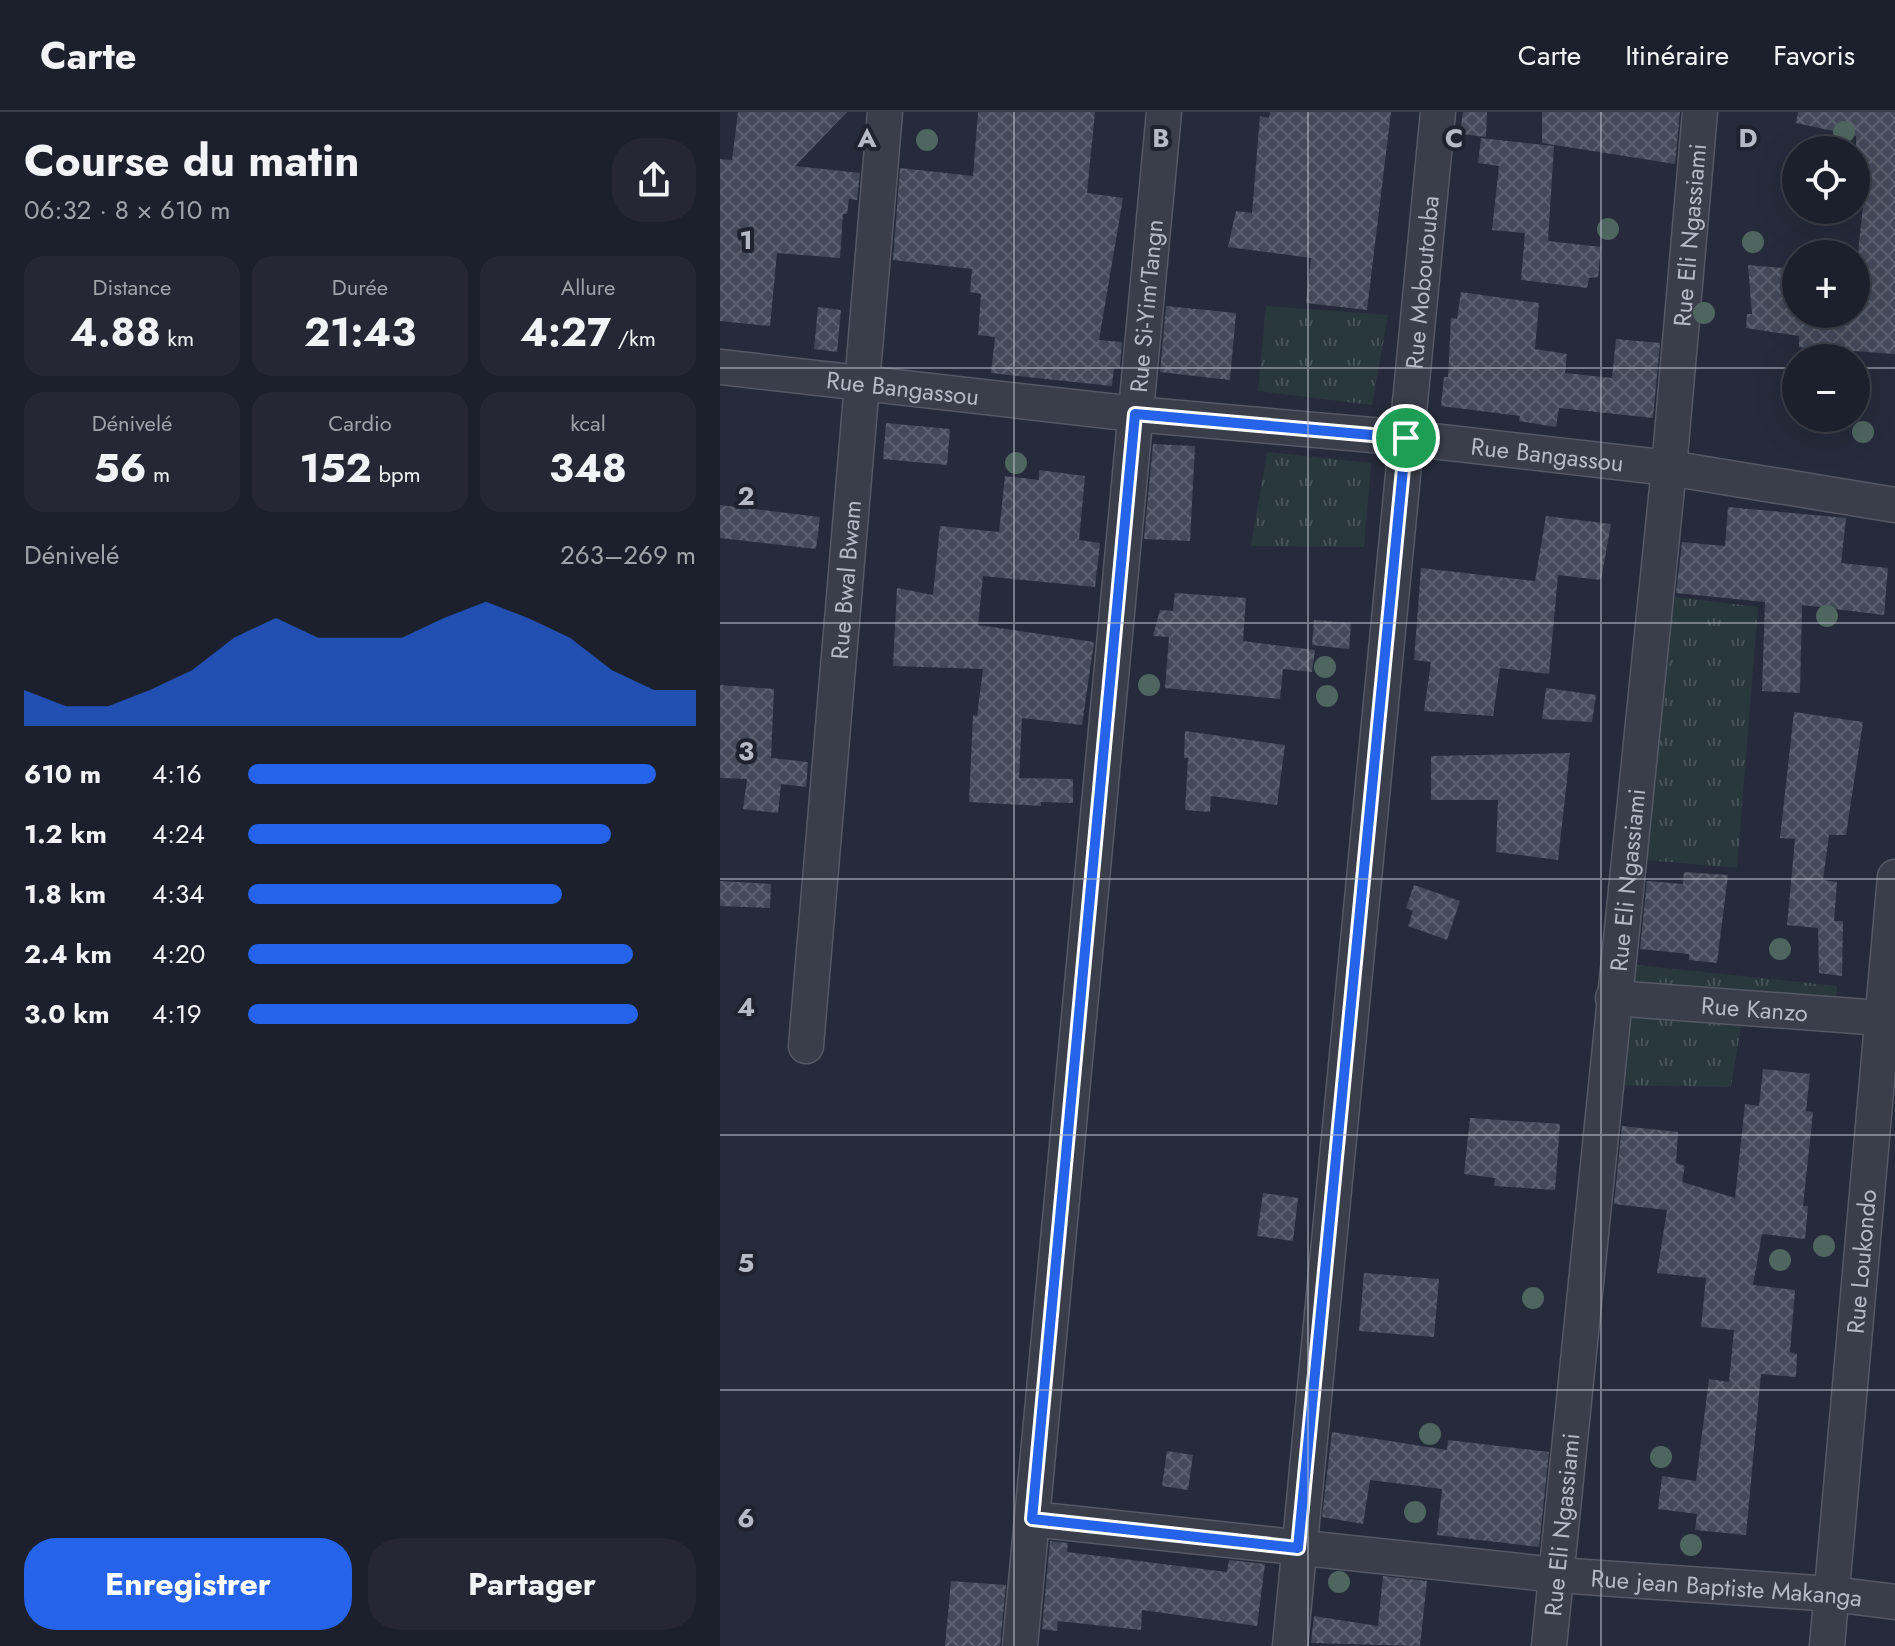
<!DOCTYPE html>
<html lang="fr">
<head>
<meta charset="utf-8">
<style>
  :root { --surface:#1c202c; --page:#252834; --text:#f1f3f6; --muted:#a0a3a9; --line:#3a3e48; --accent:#2563eb }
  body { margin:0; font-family:Jost,sans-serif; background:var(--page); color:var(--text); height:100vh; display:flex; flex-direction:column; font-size:30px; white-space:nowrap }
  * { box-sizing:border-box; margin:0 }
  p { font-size:26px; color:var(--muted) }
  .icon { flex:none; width:44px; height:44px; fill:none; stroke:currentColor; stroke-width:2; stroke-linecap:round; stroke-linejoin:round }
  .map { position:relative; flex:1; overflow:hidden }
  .panel { display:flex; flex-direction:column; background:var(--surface); width:720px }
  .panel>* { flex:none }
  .controls { position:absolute; left:1062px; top:24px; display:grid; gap:16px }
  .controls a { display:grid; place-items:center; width:88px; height:88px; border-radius:50%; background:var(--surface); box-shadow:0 8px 32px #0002,0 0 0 2px var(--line); font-size:40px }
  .pin { position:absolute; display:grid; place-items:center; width:68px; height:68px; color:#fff; margin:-34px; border:4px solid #fff; border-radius:50%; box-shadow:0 2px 8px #0007 }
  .round { display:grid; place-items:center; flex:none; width:84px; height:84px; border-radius:32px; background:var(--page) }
  .summary { display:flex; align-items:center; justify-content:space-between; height:136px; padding:0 24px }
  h1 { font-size:44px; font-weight:700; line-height:60px }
  .metrics { display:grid; grid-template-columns:repeat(3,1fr); gap:12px; height:136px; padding:8px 24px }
  .metrics div { display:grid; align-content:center; border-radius:20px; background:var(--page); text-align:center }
  .metrics b { font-size:40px; font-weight:700 }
  .metrics small { font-size:22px; font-weight:400 }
  .metrics p { font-size:22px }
  .chart { height:224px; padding:16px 24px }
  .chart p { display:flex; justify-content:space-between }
  .chart svg { width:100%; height:144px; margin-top:8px; fill:var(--accent); opacity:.7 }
  .cta { display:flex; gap:16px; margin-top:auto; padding:16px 24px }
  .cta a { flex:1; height:92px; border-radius:32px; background:var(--accent); color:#fff; font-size:32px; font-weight:700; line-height:92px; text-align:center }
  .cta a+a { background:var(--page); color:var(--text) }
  ul { padding:0 24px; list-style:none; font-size:26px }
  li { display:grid; grid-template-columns:128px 96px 1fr; align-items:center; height:60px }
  li i { height:20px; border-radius:10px; background:var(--accent) }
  header { display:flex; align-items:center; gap:48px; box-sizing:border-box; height:112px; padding:0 40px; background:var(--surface); border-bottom:2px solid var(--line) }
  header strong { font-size:38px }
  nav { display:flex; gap:44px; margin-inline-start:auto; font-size:28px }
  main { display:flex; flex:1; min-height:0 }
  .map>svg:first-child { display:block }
</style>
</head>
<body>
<header>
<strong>Carte</strong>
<nav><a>Carte</a><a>Itinéraire</a><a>Favoris</a></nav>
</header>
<main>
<section class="panel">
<div class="summary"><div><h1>Course du matin</h1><p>06:32 · 8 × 610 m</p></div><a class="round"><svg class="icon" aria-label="share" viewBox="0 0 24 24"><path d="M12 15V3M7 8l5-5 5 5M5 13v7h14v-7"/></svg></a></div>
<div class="metrics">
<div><p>Distance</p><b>4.88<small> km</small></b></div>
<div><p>Durée</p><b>21:43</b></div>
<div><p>Allure</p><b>4:27<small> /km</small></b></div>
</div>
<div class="metrics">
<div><p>Dénivelé</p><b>56<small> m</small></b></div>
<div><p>Cardio</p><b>152<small> bpm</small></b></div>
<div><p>kcal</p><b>348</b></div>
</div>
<div class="chart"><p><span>Dénivelé</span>263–269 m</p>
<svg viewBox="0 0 160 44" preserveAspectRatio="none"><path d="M0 44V33L10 38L20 38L30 33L40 27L50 17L60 11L70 17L80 17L90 17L100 11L110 6L120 11L130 17L140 27L150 33L160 33V44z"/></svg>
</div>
<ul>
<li><b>610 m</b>4:16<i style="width:91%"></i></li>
<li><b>1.2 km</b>4:24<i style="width:81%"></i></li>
<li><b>1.8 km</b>4:34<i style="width:70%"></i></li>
<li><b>2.4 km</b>4:20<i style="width:86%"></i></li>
<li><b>3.0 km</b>4:19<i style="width:87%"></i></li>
</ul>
<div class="cta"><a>Enregistrer</a><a>Partager</a></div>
</section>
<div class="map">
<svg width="1175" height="1534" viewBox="0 0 1175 1534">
  <defs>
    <pattern id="grass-tufts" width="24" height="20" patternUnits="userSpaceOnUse" patternTransform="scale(2)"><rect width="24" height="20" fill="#29383d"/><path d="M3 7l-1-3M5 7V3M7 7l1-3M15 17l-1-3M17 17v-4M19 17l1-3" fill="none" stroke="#465358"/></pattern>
    <pattern id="building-cross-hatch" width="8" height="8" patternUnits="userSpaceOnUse" patternTransform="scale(2)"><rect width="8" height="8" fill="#434959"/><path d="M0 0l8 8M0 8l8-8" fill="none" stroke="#5c616f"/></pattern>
  </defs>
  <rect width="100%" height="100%" fill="#262b3b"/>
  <path fill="url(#grass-tufts)" d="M546,194L668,203L652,293L538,279Z
    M547,340L651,351L644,435L531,434Z
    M939,483L1038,495L1017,756L916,747Z
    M907,852L1117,874L1114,920L1021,914L1011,975L884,973Z"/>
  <path fill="url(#building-cross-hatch)" d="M18,0H127L75,54L140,61L137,88L129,87L127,102H123L120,146L57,141L50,214L0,209V47L12,48Z
    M258,0H375L367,81L403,86L379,228L402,230L400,256L394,255L392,274L271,261L275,225L258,223L261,182L250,180L252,157L173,148L180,56L253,64Z
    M550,0H671L647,198L586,191L591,146L508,135L516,99L532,101L540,4L549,6Z
    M743,0H767L766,25L740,22Z
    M822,0H960L955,52L822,31Z
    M1078,0H1175V242L1079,235V224L1026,216L1027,202H1032L1028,153L1076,157L1072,202H1136V158L1147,59L1136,58V24L1076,11Z
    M761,26L834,34L828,129L881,135L878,165L869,166L867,176L801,168L805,121L772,118L779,54L758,51Z
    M741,180L819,191L815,237L847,242L845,261L892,266L896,227L940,231L933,306L839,296L836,315L799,309L800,304L721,294L724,265H728L731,206L737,207Z
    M446,194L516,201L510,268L440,260Z
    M98,195L121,198L117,240L94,237Z
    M166,311L230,317L227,353L163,347Z
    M433,332L475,334L470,429L424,427Z
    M319,358L365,364L359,428L380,431L375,475L263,464L258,513L374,530L362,613L302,606L299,666L353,667V691L321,690V694L249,690L253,603L257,604L263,557L173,554L177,476L213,483L220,414L279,420L285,364L319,368Z
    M0,393L100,405L96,437L0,426Z
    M1008,395L1126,406L1121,451L1168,456L1164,503L1082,493L1080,581L1042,579L1045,490L956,481L962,430L1005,434Z
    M826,404L891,412L881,468L838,463L829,562L780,556L773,604L704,599L711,550L694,548L701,456L815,469Z
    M455,481L526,486L523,529L595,538L592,560L563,557L560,587L445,576L449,525L433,524L440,498L453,499Z
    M594,508L631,511L629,537L592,533Z
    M0,573L54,577L51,646L88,650L86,675L61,672L58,701L23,697L27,667L0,666Z
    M826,576L876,583L872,610L822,607Z
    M1074,600L1143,610L1126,723H1109L1103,768L1117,770L1114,809H1123L1122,864L1099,861L1098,816L1067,813L1075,727L1060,726Z
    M465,619L565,633L557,693L491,684L490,700L465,698L468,646H464Z
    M850,641L838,748L776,740L778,688H711V644Z
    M964,760L1008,763L997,851L969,848V842L920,837L927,769L963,772Z
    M0,769L51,772L50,796L0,794Z
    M694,773L740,789L727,828L688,814L693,799L686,796Z
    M1043,957L1090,962L1086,999L1093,1000L1083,1094H1088L1085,1127L1042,1122L1033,1173L1075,1178L1070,1240L1077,1242L1076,1265L1041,1262L1026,1423L975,1418L977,1402L938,1397L942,1364L976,1369L989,1267L1009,1270L1014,1218L981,1215L986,1166L937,1161L947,1098L894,1092L902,1014L958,1020L956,1051L965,1054L962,1070L1015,1086L1025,992L1039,994Z
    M750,1006L840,1012L835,1078L774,1074L775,1066L744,1062Z
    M543,1081L578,1086L573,1129L537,1124Z
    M644,1161L719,1167L714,1225L639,1219Z
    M612,1320L727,1338L728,1328L829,1340L819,1435L717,1423L722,1377L650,1368L643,1412L602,1405Z
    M447,1339L473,1343L468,1378L442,1374Z
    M330,1429L348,1431L347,1440L507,1460L509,1448L545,1452L537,1514L422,1498L421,1518L338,1509L337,1519L322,1517Z
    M663,1464L707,1469L700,1534L591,1531L594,1504L658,1514Z
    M231,1469L286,1473L280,1534H225Z"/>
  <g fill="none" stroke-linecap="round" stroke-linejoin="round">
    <g stroke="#555966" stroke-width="37">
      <g id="street">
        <path id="s1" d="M0,255L415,302L686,326L949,356L1175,393"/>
        <path id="s2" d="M893,886L1175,907"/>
        <path id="s3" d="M86,934L165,0"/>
        <path id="s4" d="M312,1407L837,1463L1112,1482L1175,1490"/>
        <path id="s5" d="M300,1534L444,0"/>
        <path id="s6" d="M570,1534L718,0"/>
        <path id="s7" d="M829,1534L949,356L980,0"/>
        <path id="s8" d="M1107,1534L1175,765"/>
      </g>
    </g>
    <use href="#street" stroke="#3a3e4b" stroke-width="34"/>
  </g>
  <g fill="#4e6560">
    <circle cx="1124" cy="20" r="11"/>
    <circle cx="207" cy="28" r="11"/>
    <circle cx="888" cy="117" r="11"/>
    <circle cx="1033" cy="130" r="11"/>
    <circle cx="984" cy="201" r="11"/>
    <circle cx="1143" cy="320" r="11"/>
    <circle cx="296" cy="351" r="11"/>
    <circle cx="1107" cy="504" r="11"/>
    <circle cx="605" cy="555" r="11"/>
    <circle cx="429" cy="573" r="11"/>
    <circle cx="607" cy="584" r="11"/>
    <circle cx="1060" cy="837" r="11"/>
    <circle cx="1104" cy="1134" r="11"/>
    <circle cx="1060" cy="1148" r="11"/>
    <circle cx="813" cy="1186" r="11"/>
    <circle cx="710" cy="1322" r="11"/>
    <circle cx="941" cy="1345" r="11"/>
    <circle cx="695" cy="1400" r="11"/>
    <circle cx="971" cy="1433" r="11"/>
    <circle cx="619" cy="1470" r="11"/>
  </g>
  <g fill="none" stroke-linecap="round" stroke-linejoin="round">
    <g stroke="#fff" stroke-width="16">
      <path id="route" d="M415,302L686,326L578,1436L312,1407Z"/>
    </g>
    <use href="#route" stroke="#2563eb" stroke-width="10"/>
  </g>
  <path fill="none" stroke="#b6b9c6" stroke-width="2" stroke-opacity="0.55" d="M294,0V1534M588,0V1534M881,0V1534M0,256H1076M1136,256H1175M0,511H1175M0,767H1175M0,1023H1175M0,1278H1175"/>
  <g text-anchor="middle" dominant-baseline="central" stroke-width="8" stroke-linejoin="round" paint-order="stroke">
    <g font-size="24" fill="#b6b9c6" stroke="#1f2330">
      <text stroke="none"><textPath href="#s7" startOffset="1418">Rue Eli Ngassiami</textPath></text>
      <text stroke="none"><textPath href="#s6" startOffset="1370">Rue Moboutouba</textPath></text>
      <text stroke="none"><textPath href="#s5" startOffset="1346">Rue Si-Yim'Tangn</textPath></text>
      <text stroke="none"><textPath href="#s1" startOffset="184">Rue Bangassou</textPath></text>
      <text stroke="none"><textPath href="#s1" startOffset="832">Rue Bangassou</textPath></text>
      <text stroke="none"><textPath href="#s3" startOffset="468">Rue Bwal Bwam</textPath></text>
      <text stroke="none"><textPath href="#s7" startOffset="770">Rue Eli Ngassiami</textPath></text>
      <text stroke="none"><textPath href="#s2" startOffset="142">Rue Kanzo</textPath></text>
      <text stroke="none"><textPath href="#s8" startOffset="386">Rue Loukondo</textPath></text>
      <text stroke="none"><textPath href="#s7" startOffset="122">Rue Eli Ngassiami</textPath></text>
      <text stroke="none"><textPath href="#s4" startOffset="698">Rue jean Baptiste Makanga</textPath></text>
    </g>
  </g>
  <g font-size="26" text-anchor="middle" font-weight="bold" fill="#b6b9c6" stroke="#1f2330" stroke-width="8" stroke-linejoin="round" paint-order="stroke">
    <text x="147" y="35">A</text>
    <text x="441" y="35">B</text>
    <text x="734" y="35">C</text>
    <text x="1028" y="35">D</text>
    <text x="26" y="137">1</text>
    <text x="26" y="393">2</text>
    <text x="26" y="648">3</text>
    <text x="26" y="904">4</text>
    <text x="26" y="1160">5</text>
    <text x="26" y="1415">6</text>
  </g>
</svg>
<div class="controls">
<a><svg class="icon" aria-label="locate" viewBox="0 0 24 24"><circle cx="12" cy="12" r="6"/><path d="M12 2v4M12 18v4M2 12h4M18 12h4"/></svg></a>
<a>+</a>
<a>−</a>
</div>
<div class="pin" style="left:686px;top:326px;background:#1e9e55"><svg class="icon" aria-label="arrive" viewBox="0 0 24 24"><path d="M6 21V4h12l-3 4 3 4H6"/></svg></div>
</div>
</main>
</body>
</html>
